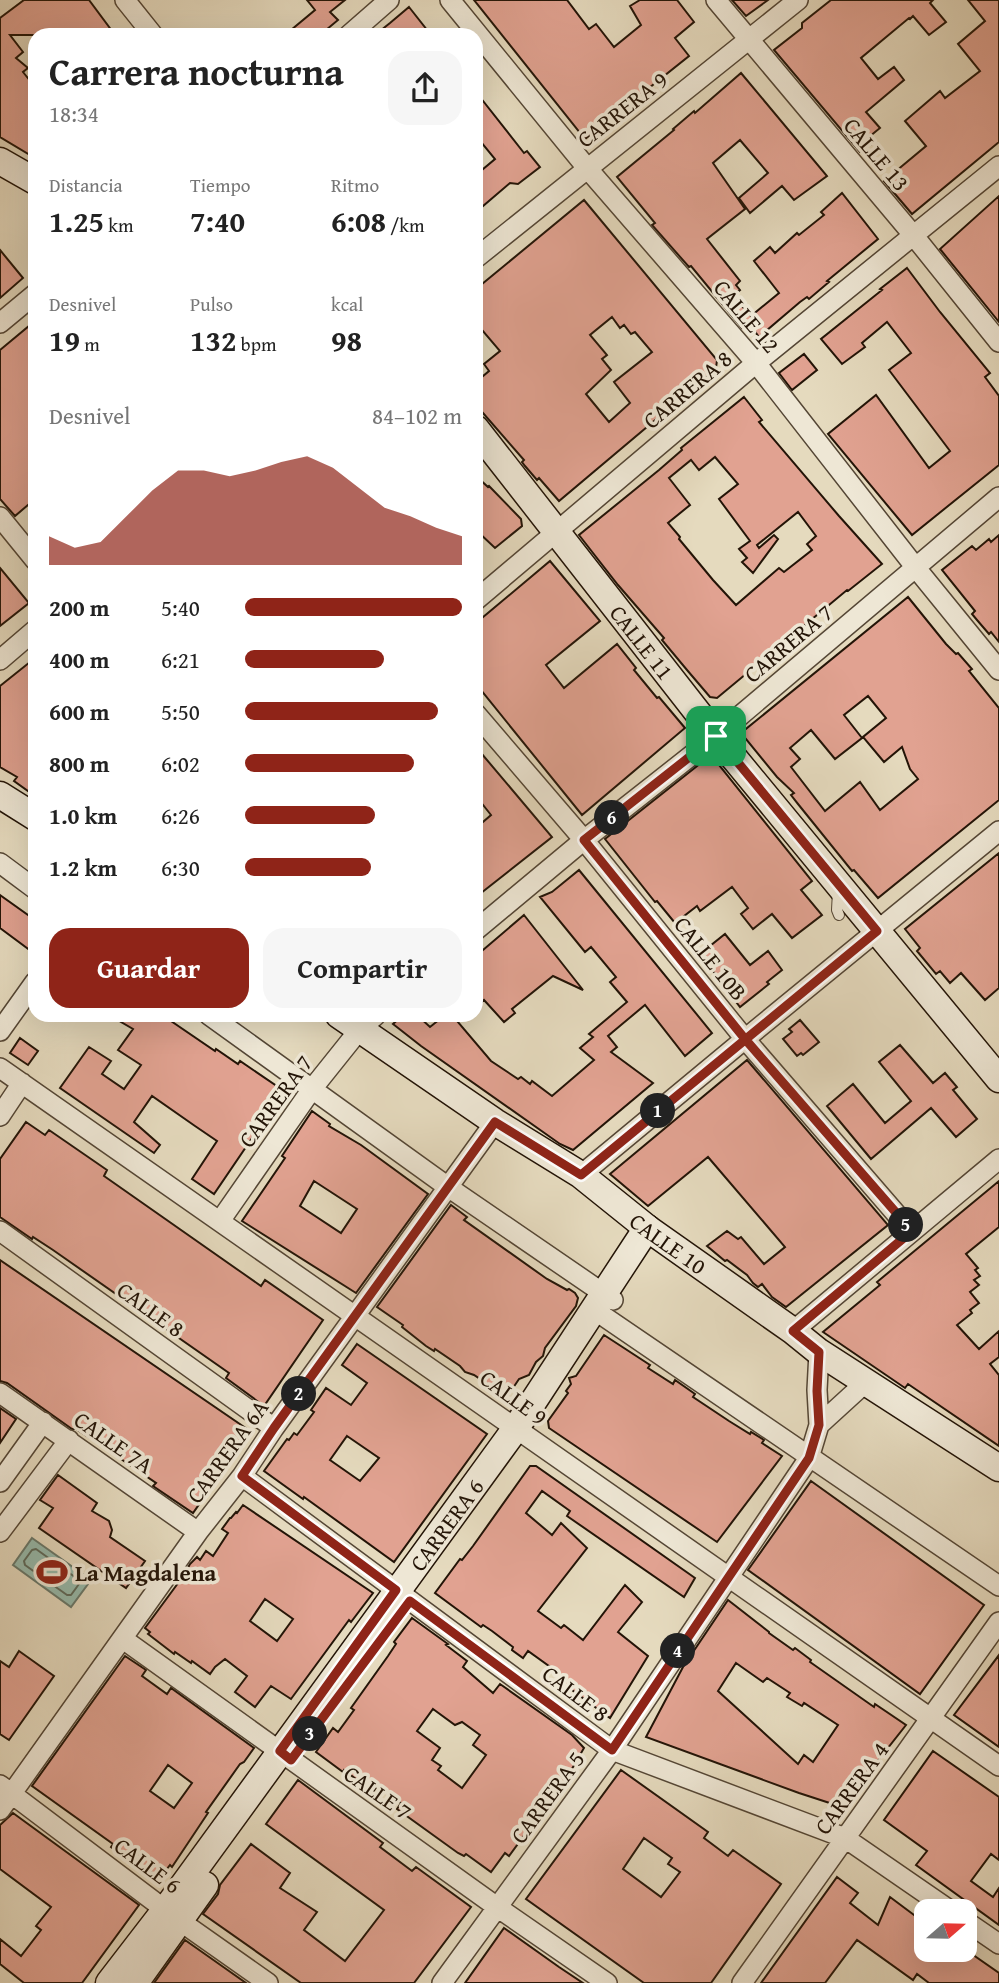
<!DOCTYPE html>
<html lang="es">
<head>
<meta charset="utf-8">
<style>
  :root { --surface:#fff; --page:#f6f6f6; --text:#222; --muted:#767676; --accent:#8f2418 }
  body { margin:0; font-family:"Gentium Book Plus",serif; background:var(--page); color:var(--text); height:100vh; display:flex; flex-direction:column; font-size:26px; white-space:nowrap }
  * { box-sizing:border-box; margin:0 }
  p { font-size:23px; color:var(--muted) }
  .icon { flex:none; width:38px; height:38px; fill:none; stroke:currentColor; stroke-width:2; stroke-linecap:round; stroke-linejoin:round }
  .map { position:relative; flex:1; overflow:hidden }
  .sheet { position:absolute; left:28px; top:28px; width:455px; height:994px; display:flex; flex-direction:column; background:var(--surface); border-radius:21px; box-shadow:0 7px 28px #0002 }
  .sheet>* { flex:none }
  .needle { width:46px; rotate:70deg }
  .fabs { position:absolute; left:914px; top:1899px; display:grid; gap:14px }
  .fabs a { display:grid; place-items:center; width:63px; height:63px; border-radius:14px; background:var(--surface); box-shadow:0 7px 28px #0002; font-size:35px }
  .pin { position:absolute; display:grid; place-items:center; width:60px; height:60px; color:#fff; margin:-30px; border-radius:14px; box-shadow:0 4px 10px #0006 }
  .km { position:absolute; width:35px; height:35px; margin:-18px; border-radius:50%; background:#222; color:#fff; font-size:19px; line-height:35px; text-align:center }
  .round { display:grid; place-items:center; flex:none; width:74px; height:74px; border-radius:21px; background:var(--page) }
  .head { display:flex; align-items:center; justify-content:space-between; height:119px; padding:0 21px }
  h1 { font-size:38px; font-weight:800; line-height:52px }
  .metrics { display:grid; grid-template-columns:repeat(3,1fr); gap:10px; height:119px; padding:7px 21px }
  .metrics div { display:grid; align-content:center }
  .metrics b { font-size:30px; font-weight:800 }
  .metrics small { font-size:19px; font-weight:400 }
  .metrics p { font-size:19px }
  .chart { height:196px; padding:14px 21px }
  .chart p { display:flex; justify-content:space-between }
  .chart svg { width:100%; height:126px; margin-top:7px; fill:var(--accent); opacity:.7 }
  .action { display:flex; gap:14px; margin-top:auto; padding:14px 21px }
  .action a { flex:1; height:80px; border-radius:21px; background:var(--accent); color:#fff; font-size:28px; font-weight:800; line-height:80px; text-align:center }
  .action a+a { background:var(--page); color:var(--text) }
  ul { padding:0 21px; list-style:none; font-size:23px }
  li { display:grid; grid-template-columns:112px 84px 1fr; align-items:center; height:52px }
  li i { height:18px; border-radius:9px; background:var(--accent) }
  .map>svg:first-child { display:block }
</style>
</head>
<body>
<div class="map">
<svg width="999" height="1983" viewBox="0 0 999 1983">
  <rect width="100%" height="100%" fill="#e5dabe"/>
  <filter id="stains"><feTurbulence type="fractalNoise" baseFrequency=".00286" numOctaves="4"/><feColorMatrix values="0 0 0 0 .2 0 0 0 0 .09 0 0 0 0 .02 0 0 0 .5 -.17"/></filter>
  <radialGradient id="worn" r=".72"><stop offset=".6" stop-color="#630" stop-opacity="0"/><stop offset="1" stop-color="#630" stop-opacity=".3"/></radialGradient>
  <path fill="#96bbad" stroke="#68786b" stroke-width="2" d="M32,1538L91,1580L71,1607L13,1565Z"/>
  <g fill="none" stroke-linecap="round" stroke-linejoin="round">
    <path stroke="#5c685a" stroke-width="2" d="M36,1549L79,1580V1584L71,1595H67L25,1565L24,1561L32,1550Z"/>
  </g>
  <path fill="#e1a291" stroke="#231407" stroke-width="2" fill-rule="evenodd" d="M24,0H89L115,35H10L23,52L16,58L28,68L23,72L35,87V158L0,137V18Z
    M307,0H345L330,12L338,20L320,35H285L315,10Z
    M474,0H567L589,29L596,24L614,47L641,25L630,6L640,0H677L694,22L675,38L689,56L585,139Z
    M732,0H768L746,16Z
    M831,0H933L930,3L946,22L929,35L913,16L910,19L909,18L861,58L878,79L894,67L904,80L866,112L880,128L869,137L873,143L860,152L774,50L802,28V23Z
    M968,0H999V142L912,214L884,181L926,146L905,121L940,91L945,98L980,71L958,44L985,21Z
    M409,7L431,35H375L390,23Z
    M741,73L827,176L794,200L782,186L750,213L739,198L768,173L740,140L713,163L745,209L707,239L740,281L736,285L740,290L733,296L751,316L779,293L754,261L770,247L775,253L797,233L799,235L824,215L821,212L842,193L878,239L827,281L829,282L809,299L807,297L800,302L759,337L748,322L742,328L691,266L689,267L652,225L655,223L617,177L674,130L673,129L694,111L695,113Z
    M476,92L524,153L527,151L540,167L518,184L510,183L476,212V175L495,159L476,136Z
    M999,196V322L940,249Z
    M584,200L717,360L716,368L698,384L559,501L539,478L537,480L525,466L522,462L524,460L476,405V382L489,371L484,364L500,351L476,323V289ZM612,317L620,328L624,325L631,334L635,332L652,352L614,382L630,403L609,422L586,394L611,370L602,359L607,355L590,335Z
    M0,250L23,278L0,298Z
    M907,268L940,312L990,373L985,377L999,396V465L912,535L828,434L876,395L929,468L950,451L889,370L911,353L887,322L862,343L865,347L842,364L821,339L882,290L880,289Z
    M35,321V499L15,516L0,499V350Z
    M804,354L817,370L792,390L779,373Z
    M744,397L762,420L759,422L839,516L882,564L848,591L847,590L717,698L710,697L687,670L662,640L664,638L618,585L579,535L659,470L682,450L681,448ZM715,457L738,484L719,499L750,541L739,549L747,558L742,562L753,573L778,539L774,535L759,548L757,545L798,512L816,536L807,544L812,550L784,572L779,568L736,605L713,580L679,539L680,537L668,523L690,505L669,478L691,460L699,470Z
    M476,476L488,487L489,486L521,519L522,526L495,548L476,530Z
    M999,535V642L991,632L989,634L977,620L972,614L975,611L942,570L972,546L976,550L989,539L991,542Z
    M550,561L600,621L546,665L564,688L617,644L636,668L634,670L657,698L659,697L685,728L582,815L476,684V623Z
    M0,568L29,603L0,626Z
    M908,597L946,644L956,654L958,653L972,669L969,671L999,708V800L878,898L854,870L852,871L798,804L791,795L794,793L777,777L741,733ZM868,696L886,718L863,737L884,762L902,747L910,769L918,779L880,810L860,782L825,811L791,767L800,759L790,748L811,730L835,759L862,738L844,715Z
    M35,658V796L14,781L17,777L0,767V686Z
    M476,747L552,837L476,897V828L491,815L476,796Z
    M711,755L812,881L801,890L822,915L792,938L772,914L753,929L741,914L748,908L732,887L700,911L697,906L675,923L657,901L655,902L605,839Z
    M999,853V988L985,1000L961,973L950,983L940,971L936,974L917,951L920,948L905,929Z
    M579,870L712,1033L685,1056L645,1005L621,1025L608,1036L617,1047L611,1052L653,1083L573,1150L560,1144L421,1046L393,1024L403,1015H417L430,1027L445,1015H452L491,1061L518,1079L521,1077L530,1084L532,1081L552,1096L594,1060L580,1048L593,1037L589,1034L627,1002L610,982L616,977L591,947L585,952L540,897L552,892Z
    M0,895L35,920V954L0,928Z
    M524,915L583,990L553,976L512,1009L515,1013L504,1022L484,1000L476,1007V956Z
    M725,934L750,965L768,951L782,970L767,982L769,984L740,1007L700,954Z
    M109,1015H175L171,1021L215,1051L216,1049L238,1064L240,1061L284,1091L214,1194L192,1179L217,1141L195,1126L152,1096L134,1122L160,1145L154,1153L60,1088L89,1047L111,1061L102,1074L124,1089L141,1065L118,1050L133,1029Z
    M800,1020L819,1042L803,1055L801,1053L797,1056L783,1039L792,1032L789,1029Z
    M20,1038L38,1051L28,1065L10,1053Z
    M900,1045L933,1083L945,1073L957,1087L953,1090L977,1119L956,1137L931,1108L871,1159L827,1106L853,1084L885,1123L911,1101L879,1062Z
    M747,1060L888,1225L786,1307L772,1297L762,1284L758,1287L753,1283L747,1275L727,1260L725,1261L707,1246L727,1231L738,1239L741,1237L764,1264L785,1247L708,1157L648,1206L610,1174Z
    M312,1111L330,1124L329,1126L361,1145L428,1194L356,1293L242,1221L285,1158L282,1156ZM314,1181L357,1209L341,1233L300,1206Z
    M26,1122L45,1135L49,1130L107,1170L104,1176L241,1272L261,1286L265,1280L323,1320L264,1406L226,1378L229,1373L53,1250L33,1237L32,1239L0,1217V1159Z
    M999,1181V1227L966,1254L978,1268L975,1270L980,1276L974,1280L979,1285L970,1292L979,1303L970,1310L972,1313L957,1325L979,1349L999,1331V1357L990,1364L999,1375V1446L908,1384L905,1388L823,1332L880,1285L877,1282Z
    M451,1205L467,1217L464,1220L547,1279L567,1290L569,1289L575,1293L578,1298L576,1306L545,1348L543,1356L536,1362L529,1375L519,1379L507,1397L474,1375L465,1372L460,1366L435,1349L434,1351L426,1346L402,1327L403,1325L377,1307Z
    M0,1260L250,1431L193,1513L153,1486L156,1483L96,1442L76,1429H72L7,1383L0,1381Z
    M604,1335L650,1365L648,1368L673,1384L675,1380L695,1394L693,1397L729,1421L750,1434L751,1432L764,1440L762,1443L782,1456L717,1542L549,1428L548,1421L568,1393L566,1391L571,1384L569,1378L576,1376Z
    M357,1344L487,1434L394,1562L304,1497L303,1499L264,1471L287,1439L289,1440L294,1433L297,1435L314,1412L311,1410L326,1388L351,1405L367,1383L342,1365ZM347,1436L379,1458L360,1481L330,1460Z
    M0,1408L16,1419L0,1443Z
    M530,1466H536L695,1578L684,1597L567,1516L570,1511L542,1491L526,1513L552,1535L561,1523L587,1548L538,1611L561,1628L564,1625L583,1640L625,1585L642,1602L618,1632L648,1656L610,1718L557,1679L560,1674L528,1651L523,1658L512,1650L513,1647L492,1631L483,1625L481,1627L435,1593L460,1559L462,1560L473,1546Z
    M58,1475L97,1503L92,1511L109,1521L112,1530L110,1537L145,1561L126,1588L39,1528L53,1508L40,1500Z
    M811,1481L984,1605L920,1694L748,1570Z
    M243,1505L373,1593L351,1622L349,1620L291,1699L271,1686L255,1707L235,1692L247,1676L225,1659L215,1667L210,1674L192,1661L191,1663L175,1652L174,1654L148,1634L150,1632L145,1628L184,1575L190,1564L197,1557L200,1560L206,1551L213,1556L228,1533L222,1529L230,1518H231L236,1512L237,1513ZM265,1599L293,1619L277,1641L250,1621Z
    M728,1600L769,1632V1633L793,1650L795,1648L811,1660L810,1662L874,1707L875,1704L906,1725L876,1763L874,1762L842,1807L799,1793L646,1737L683,1667ZM736,1663L763,1682L767,1678L790,1693L787,1697L802,1706L804,1703L838,1725L813,1762L804,1755L798,1764L718,1691Z
    M412,1618L448,1644L446,1645L467,1661L463,1667L493,1693L500,1684L572,1735L584,1748L569,1774L509,1856L505,1853L491,1872L466,1854L464,1856L458,1853L397,1809L401,1803L377,1786L373,1792L344,1770L343,1772L316,1752L333,1728L338,1732L354,1710L351,1708L388,1656L396,1644L394,1642ZM433,1709L455,1725L462,1722L480,1735L473,1745L486,1755L462,1788L438,1770L441,1766L432,1760L440,1748L417,1731Z
    M19,1651L54,1676L9,1740L0,1734V1661L9,1667Z
    M999,1655V1747L954,1715Z
    M125,1656L146,1670L142,1676L167,1694L171,1688L254,1748L244,1762L240,1764L206,1812L208,1813L172,1867L170,1865L160,1878L151,1872L149,1875L124,1857L111,1847L113,1844L32,1786ZM168,1765L192,1783L174,1808L150,1791Z
    M933,1751L999,1797V1860L991,1854L971,1881L993,1897L999,1888V1925L916,1865L927,1851L884,1820Z
    M621,1770L708,1832L704,1838L728,1856L733,1850L781,1884L711,1983H644L526,1899ZM644,1838L672,1858L668,1864L680,1872L661,1897L623,1869Z
    M298,1780L383,1843L380,1847L412,1871L416,1867L471,1907L414,1983H301L203,1914L218,1894L220,1885L251,1844L290,1873L280,1888L317,1912L304,1930L345,1961L384,1910L266,1824Z
    M13,1813L139,1905L82,1983H24L0,1964V1939L21,1956L41,1930L36,1926L51,1907L0,1869V1825Z
    M837,1877L858,1893L850,1903L878,1925L890,1897L926,1924V1950H966L999,1973V1983H929L917,1974L913,1980L857,1940L825,1983H761Z
    M504,1928L559,1967L583,1983H465Z
    M185,1940L229,1971L246,1983H154Z"/>
  <g fill="none" stroke-linecap="round" stroke-linejoin="round">
    <g stroke="#544635" stroke-width="12">
      <path id="lane" d="M838,891L837,910L839,915"/>
    </g>
    <g stroke="#544635" stroke-width="22">
      <path id="street" d="M125,0L153,35
        M450,0L587,168L756,363L916,568L999,670
        M716,0L914,236L999,342
        M349,35L389,0
        M476,258L798,0
        M0,323L35,294
        M0,517L35,560
        M476,600L756,363L999,166
        M0,660L35,630
        M476,714L584,840L745,1039L911,1231
        M0,863L35,889
        M476,930L584,840L716,736L999,497
        M209,1015L448,1187L613,1300
        M0,1031L35,982
        M0,1068L999,1766
        M0,1116L22,1083
        M581,1175L745,1039L999,831
        M220,1221L312,1089L360,1029L376,1015
        M0,1231L274,1428
        M593,1309L999,1586
        M793,1331L999,1159
        M0,1393L198,1532
        M819,1425L865,1383
        M242,1476L612,1750L845,1838L951,1911
        M0,1482L43,1422
        M0,1532L69,1440
        M123,1639L497,1907L607,1983
        M0,1785L180,1921L268,1983
        M0,1810L198,1532L242,1476L274,1428L495,1122
        M964,1920L999,1944
        M442,1983L612,1750L809,1458L819,1425L817,1390L819,1352
        M742,1983L999,1622"/>
    </g>
    <g stroke="#231407" stroke-width="29">
      <g id="secondary">
        <path d="M0,161L35,181"/>
        <path id="s1" d="M476,429L716,736L999,1079"/>
        <path d="M0,795L35,817"/>
        <path id="s2" d="M339,1015L495,1122L581,1175L647,1228L793,1331L819,1352L999,1468"/>
        <path id="s3" d="M109,1983L166,1909L516,1428L647,1228"/>
        <path d="M135,1983L205,1885"/>
      </g>
    </g>
    <use href="#lane" stroke="#eee7d5" stroke-width="10"/>
    <use href="#street" stroke="#eee7d5" stroke-width="19"/>
    <use href="#secondary" stroke="#eee7d5" stroke-width="26"/>
  </g>
  <g fill="none" stroke-linecap="round" stroke-linejoin="round">
    <g stroke="#fff" stroke-width="14">
      <path id="route" d="M716,736L877,931L581,1175L495,1122L274,1428L242,1476L396,1590L280,1751L291,1760L410,1601L612,1750L809,1458L819,1425L817,1391L819,1352L793,1331L912,1231L745,1039L584,840L716,736"/>
    </g>
    <use href="#route" stroke="#8f2418" stroke-width="9"/>
  </g>
  <defs>
    <g id="stadium-bare" transform="scale(2.415)"><path d="M0-5a6.5 5 0 1 0 0 10a6.5 5 0 1 0 0-10ZM-3.5-1.8h7v3.6h-7Z" fill="#8f2418" stroke="#eee7d5" stroke-width="2.5" paint-order="stroke"/></g>
  </defs>
  <g fill-rule="evenodd">
    <use href="#stadium-bare" x="52" y="1572"/>
  </g>
  <g text-anchor="middle" dominant-baseline="central" stroke-width="7" stroke-linejoin="round" paint-order="stroke">
    <g font-size="23" fill="#231407" stroke="#eee7d5">
      <text transform="translate(622 109) rotate(-38)">CARRERA 9</text>
      <text transform="translate(877 154) rotate(50)">CALLE 13</text>
      <text transform="translate(747 316) rotate(50)">CALLE 12</text>
      <text transform="translate(687 389) rotate(-40)">CARRERA 8</text>
      <text stroke="none"><textPath href="#s1" startOffset="270">CALLE 11</textPath></text>
      <text transform="translate(788 643) rotate(-40)">CARRERA 7</text>
      <text transform="translate(711 958) rotate(51)">CALLE 10B</text>
      <text transform="translate(275 1101) rotate(-54)">CARRERA 7</text>
      <text stroke="none"><textPath href="#s2" startOffset="401">CALLE 10</textPath></text>
      <text transform="translate(151 1309) rotate(36)">CALLE 8</text>
      <text transform="translate(514 1397) rotate(36)">CALLE 9</text>
      <text transform="translate(114 1442) rotate(35)">CALLE 7A</text>
      <text transform="translate(227 1451) rotate(-54)">CARRERA 6A</text>
      <text stroke="none"><textPath href="#s3" startOffset="569">CARRERA 6</textPath></text>
      <text transform="translate(576 1693) rotate(37)">CALLE 8</text>
      <text transform="translate(851 1788) rotate(-54)">CARRERA 4</text>
      <text transform="translate(378 1792) rotate(35)">CALLE 7</text>
      <text transform="translate(547 1797) rotate(-54)">CARRERA 5</text>
      <text transform="translate(148 1865) rotate(37)">CALLE 6</text>
    </g>
    <g font-size="23" font-weight="bold" fill="#231407" stroke="#eee7d5" text-anchor="start">
      <text x="75" y="1572">La Magdalena</text>
    </g>
  </g>
  <rect width="100%" height="100%" filter="url(#stains)"/>
  <rect width="100%" height="100%" fill="url(#worn)"/>
</svg>
<div class="fabs">
<a><svg class="needle" viewBox="-14 -14 28 28"><path d="M0-13l5 13h-10z" fill="#e53935"/><path d="M0 13l5-13h-10z" fill="#767676"/></svg></a>
</div>
<div class="pin" style="left:716px;top:736px;background:#1e9e55"><svg class="icon" aria-label="arrive" viewBox="0 0 24 24"><path d="M6 21V4h12l-3 4 3 4H6"/></svg></div>
<b class="km" style="left:658px;top:1111px">1</b>
<b class="km" style="left:299px;top:1394px">2</b>
<b class="km" style="left:310px;top:1734px">3</b>
<b class="km" style="left:678px;top:1651px">4</b>
<b class="km" style="left:906px;top:1225px">5</b>
<b class="km" style="left:612px;top:818px">6</b>
<section class="sheet">
<div class="head"><div><h1>Carrera nocturna</h1><p>18:34</p></div><a class="round"><svg class="icon" aria-label="share" viewBox="0 0 24 24"><path d="M12 15V3M7 8l5-5 5 5M5 13v7h14v-7"/></svg></a></div>
<div class="metrics">
<div><p>Distancia</p><b>1.25<small> km</small></b></div>
<div><p>Tiempo</p><b>7:40</b></div>
<div><p>Ritmo</p><b>6:08<small> /km</small></b></div>
</div>
<div class="metrics">
<div><p>Desnivel</p><b>19<small> m</small></b></div>
<div><p>Pulso</p><b>132<small> bpm</small></b></div>
<div><p>kcal</p><b>98</b></div>
</div>
<div class="chart"><p><span>Desnivel</span>84–102 m</p>
<svg viewBox="0 0 160 44" preserveAspectRatio="none"><path d="M0 44V34L10 38L20 36L30 27L40 18L50 11L60 11L70 13L80 11L90 8L100 6L110 10L120 17L130 24L140 27L150 31L160 34V44z"/></svg>
</div>
<ul>
<li><b>200 m</b>5:40<i style="width:100%"></i></li>
<li><b>400 m</b>6:21<i style="width:64%"></i></li>
<li><b>600 m</b>5:50<i style="width:89%"></i></li>
<li><b>800 m</b>6:02<i style="width:78%"></i></li>
<li><b>1.0 km</b>6:26<i style="width:60%"></i></li>
<li><b>1.2 km</b>6:30<i style="width:58%"></i></li>
</ul>
<div class="action"><a>Guardar</a><a>Compartir</a></div>
</section>
</div>
</body>
</html>
